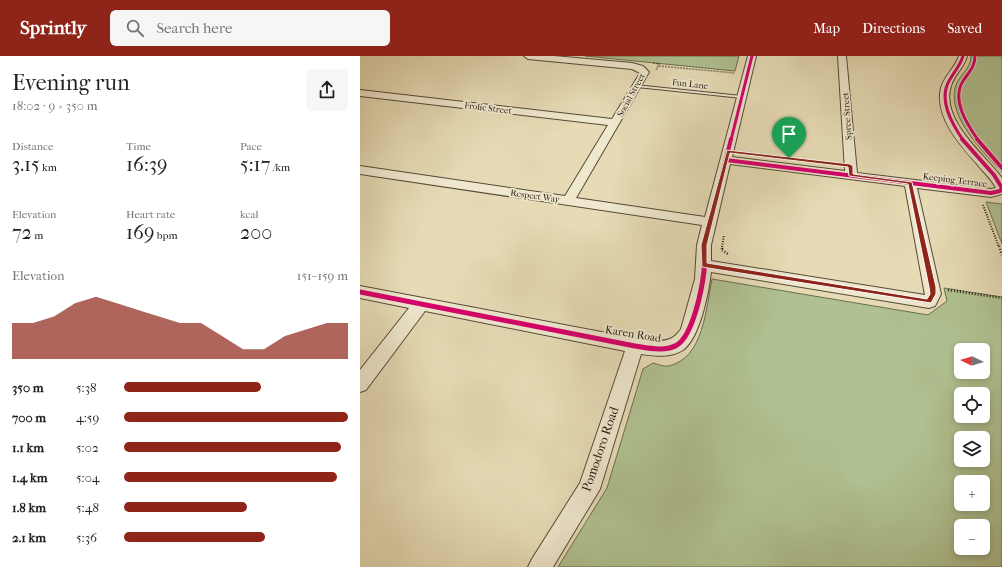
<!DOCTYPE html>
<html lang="en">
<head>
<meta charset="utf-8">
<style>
  :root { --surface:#fff; --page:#f6f6f6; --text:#202124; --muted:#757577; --accent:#8f2418 }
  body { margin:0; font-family:"IM FELL French Canon",serif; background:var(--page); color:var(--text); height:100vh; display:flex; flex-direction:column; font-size:15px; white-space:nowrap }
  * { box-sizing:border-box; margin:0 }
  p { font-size:13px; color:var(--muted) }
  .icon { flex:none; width:22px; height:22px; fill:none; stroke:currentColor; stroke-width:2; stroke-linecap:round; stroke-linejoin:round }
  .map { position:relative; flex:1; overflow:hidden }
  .side { display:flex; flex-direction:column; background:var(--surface); width:360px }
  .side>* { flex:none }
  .needle { width:26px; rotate:275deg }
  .controls { position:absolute; left:594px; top:287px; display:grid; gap:8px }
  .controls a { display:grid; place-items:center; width:36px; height:36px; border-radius:6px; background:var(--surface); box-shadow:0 2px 6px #0003; font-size:20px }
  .pin { position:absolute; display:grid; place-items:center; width:34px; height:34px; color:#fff; margin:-41px -17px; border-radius:50% 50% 50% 0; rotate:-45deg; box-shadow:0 0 4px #0007 }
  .pin .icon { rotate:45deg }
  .round { display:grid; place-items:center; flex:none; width:42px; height:42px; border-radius:6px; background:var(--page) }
  .head { display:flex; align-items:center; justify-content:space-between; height:68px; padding:0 12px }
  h1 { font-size:22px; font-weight:600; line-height:30px }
  .figures { display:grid; grid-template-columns:repeat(3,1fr); gap:6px; height:68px; padding:4px 12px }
  .figures div { display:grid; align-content:center }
  .figures b { font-size:20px; font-weight:600 }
  .figures small { font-size:11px; font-weight:400 }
  .figures p { font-size:11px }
  .chart { height:112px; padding:8px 12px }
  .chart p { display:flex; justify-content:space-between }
  .chart svg { width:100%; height:72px; margin-top:4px; fill:var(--accent); opacity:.7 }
  ul { padding:0 12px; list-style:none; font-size:13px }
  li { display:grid; grid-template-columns:64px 48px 1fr; align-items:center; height:30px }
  li i { height:10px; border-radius:5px; background:var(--accent) }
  header { display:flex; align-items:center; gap:24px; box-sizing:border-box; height:56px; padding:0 20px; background:var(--accent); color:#fff }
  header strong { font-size:19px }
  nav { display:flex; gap:22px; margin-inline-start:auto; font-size:14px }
  .search { width:280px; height:36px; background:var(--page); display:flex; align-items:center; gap:10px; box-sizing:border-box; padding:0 14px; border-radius:6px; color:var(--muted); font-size:15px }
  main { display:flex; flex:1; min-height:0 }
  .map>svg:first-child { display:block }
</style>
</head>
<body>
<header>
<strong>Sprintly</strong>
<div class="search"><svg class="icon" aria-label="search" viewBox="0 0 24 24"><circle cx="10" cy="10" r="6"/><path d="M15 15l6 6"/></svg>Search here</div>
<nav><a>Map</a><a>Directions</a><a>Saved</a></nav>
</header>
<main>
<section class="side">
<div class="head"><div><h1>Evening run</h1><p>18:02 · 9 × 350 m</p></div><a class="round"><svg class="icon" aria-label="share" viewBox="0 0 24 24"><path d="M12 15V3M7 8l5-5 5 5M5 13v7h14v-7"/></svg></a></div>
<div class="figures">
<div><p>Distance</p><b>3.15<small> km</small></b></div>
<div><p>Time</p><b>16:39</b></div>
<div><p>Pace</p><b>5:17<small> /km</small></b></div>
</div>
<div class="figures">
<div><p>Elevation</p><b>72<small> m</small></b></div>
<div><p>Heart rate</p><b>169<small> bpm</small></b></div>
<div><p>kcal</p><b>200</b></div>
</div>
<div class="chart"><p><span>Elevation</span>151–159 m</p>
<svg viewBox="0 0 160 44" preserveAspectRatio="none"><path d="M0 44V22L10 22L20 18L30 10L40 6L50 10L60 14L70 18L80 22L90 22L100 30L110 38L120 38L130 30L140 26L150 22L160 22V44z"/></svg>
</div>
<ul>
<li><b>350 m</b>5:38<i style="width:61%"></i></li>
<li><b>700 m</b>4:59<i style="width:100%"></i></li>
<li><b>1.1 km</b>5:02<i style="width:97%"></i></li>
<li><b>1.4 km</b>5:04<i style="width:95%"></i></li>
<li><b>1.8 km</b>5:48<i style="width:55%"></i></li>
<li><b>2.1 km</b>5:36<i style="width:63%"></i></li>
</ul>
</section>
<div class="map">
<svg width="642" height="511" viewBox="0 0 642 511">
  <rect width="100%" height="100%" fill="#e6dbb5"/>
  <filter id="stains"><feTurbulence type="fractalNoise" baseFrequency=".005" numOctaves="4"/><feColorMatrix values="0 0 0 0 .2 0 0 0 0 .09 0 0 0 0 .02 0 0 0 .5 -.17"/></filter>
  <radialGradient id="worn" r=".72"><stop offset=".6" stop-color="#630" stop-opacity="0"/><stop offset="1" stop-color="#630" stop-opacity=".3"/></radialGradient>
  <path fill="#b0c191" stroke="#6a6e50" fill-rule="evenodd" d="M225,0H379L375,15Z
    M611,0H642V116C624,97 588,62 595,32C598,19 611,14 611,0Z
    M626,146L642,148V188Z
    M352,223L568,259L587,245L584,232L642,241V511H198L247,432L283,313L293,307C297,308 304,311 308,310C344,303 346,251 352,223ZM601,294H623V316H601ZM601,338H623V360H601ZM601,382H623V404H601ZM601,426H623V448H601ZM601,470H623V492H601Z"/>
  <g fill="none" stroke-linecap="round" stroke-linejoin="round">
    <g stroke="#554a38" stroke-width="2">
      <path id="lane" d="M275,29L382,40L384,41L382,42L277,31L275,30Z"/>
    </g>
    <g stroke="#554a38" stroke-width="2">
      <path id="street" d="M164,0H194L272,7L283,10L289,16L216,142L345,161L388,0H396L372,101L485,115L478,0H486L497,117L631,133L636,132C631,122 623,116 617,108C600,89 574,60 581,32C584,20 595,12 599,0H607C604,12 594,19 591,30C580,64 624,98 642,122V138L631,141L557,132L581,238L575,250L569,252L351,216C349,235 340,282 323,294C311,302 295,300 281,298L240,433L193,511H168L172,503L220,427L265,295L65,255L6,334L0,336V314L49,252L0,242V230L289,285C304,285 312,286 321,273L335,223L337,189L342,169L0,118V110L205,140L248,69L0,40V34L252,63L280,17L272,13L168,3ZM370,108L545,130L565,239L351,205V189Z"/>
    </g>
    <path stroke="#251a0f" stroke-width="1.5" stroke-dasharray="0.5 1" stroke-linecap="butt" d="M293,7L299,8L296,14
      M299,10L375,17"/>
    <path stroke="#251a0f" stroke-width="2" stroke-dasharray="1 1.5" stroke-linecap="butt" d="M623,149L639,191
      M362,191L364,179"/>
    <path stroke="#251a0f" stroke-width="2.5" stroke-dasharray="1 2" stroke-linecap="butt" d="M639,190L642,199
      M362,193V190
      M362,194L368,198
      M588,234L642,242"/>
    <use href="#lane" fill="#efe8cf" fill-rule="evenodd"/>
    <use href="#street" fill="#efe8cf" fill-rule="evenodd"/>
    <g stroke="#efe8cf" stroke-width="4.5">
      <path id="cycleway-far2" d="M615,0C615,11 609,16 603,25C591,44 607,68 618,84
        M371,84L392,0
        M603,84C592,68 578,44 589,25C594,16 600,10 603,0"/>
    </g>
    <g stroke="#efe8cf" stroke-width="6">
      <path id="cycleway-far1" d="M617,83L642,112
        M366,104L631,137L640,135L642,132L634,119L602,83
        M344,191L371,83"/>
    </g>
    <g stroke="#efe8cf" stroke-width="8">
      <path id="cycleway" d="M0,236L275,290C288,292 305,296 317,289C333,279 342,233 344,215C345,207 343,198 344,190"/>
    </g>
    <use href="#cycleway-far2" stroke="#d6006c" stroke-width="3"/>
    <use href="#cycleway-far1" stroke="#d6006c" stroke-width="4"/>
    <use href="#cycleway" stroke="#d6006c" stroke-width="5"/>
  </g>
  <path fill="#8f2418" stroke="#fff" fill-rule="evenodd" d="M367,94L490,108L493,110V118L552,126L576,231V238L571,247L342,211L341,189ZM370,97L488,111L489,120L548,128L569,231L570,238L567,243L347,207V189Z"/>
  <g text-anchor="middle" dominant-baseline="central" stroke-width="3.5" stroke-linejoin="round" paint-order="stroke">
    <g font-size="9" fill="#251a0f" stroke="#efe8cf">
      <text transform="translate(330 28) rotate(6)">Fun Lane</text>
      <text transform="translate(271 39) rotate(-61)">Social Street</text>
      <text transform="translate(128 52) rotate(7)">Frolic Street</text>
      <text transform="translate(487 60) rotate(-94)">Spree Street</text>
      <text transform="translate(595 124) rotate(7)">Keeping Terrace</text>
      <text transform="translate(175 140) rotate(8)">Respect Way</text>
    </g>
    <g font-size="11" fill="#251a0f" stroke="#efe8cf">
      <text transform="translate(273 278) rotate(9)">Karen Road</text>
    </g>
    <g font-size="13" fill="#251a0f" stroke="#efe8cf">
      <text transform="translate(240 393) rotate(-71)">Pomodoro Road</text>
    </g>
  </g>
  <rect width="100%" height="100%" filter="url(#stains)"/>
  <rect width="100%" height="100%" fill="url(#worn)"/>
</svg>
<div class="controls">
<a><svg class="needle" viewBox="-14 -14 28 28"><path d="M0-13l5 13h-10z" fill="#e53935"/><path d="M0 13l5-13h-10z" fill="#757577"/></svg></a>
<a><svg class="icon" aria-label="locate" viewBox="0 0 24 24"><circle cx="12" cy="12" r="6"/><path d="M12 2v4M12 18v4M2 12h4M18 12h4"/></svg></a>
<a><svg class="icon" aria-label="layers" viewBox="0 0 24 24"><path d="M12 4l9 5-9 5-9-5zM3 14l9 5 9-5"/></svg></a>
<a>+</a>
<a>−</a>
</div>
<div class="pin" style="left:429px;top:102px;background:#1e9e55"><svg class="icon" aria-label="arrive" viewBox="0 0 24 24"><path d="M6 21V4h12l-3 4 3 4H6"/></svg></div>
</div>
</main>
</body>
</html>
